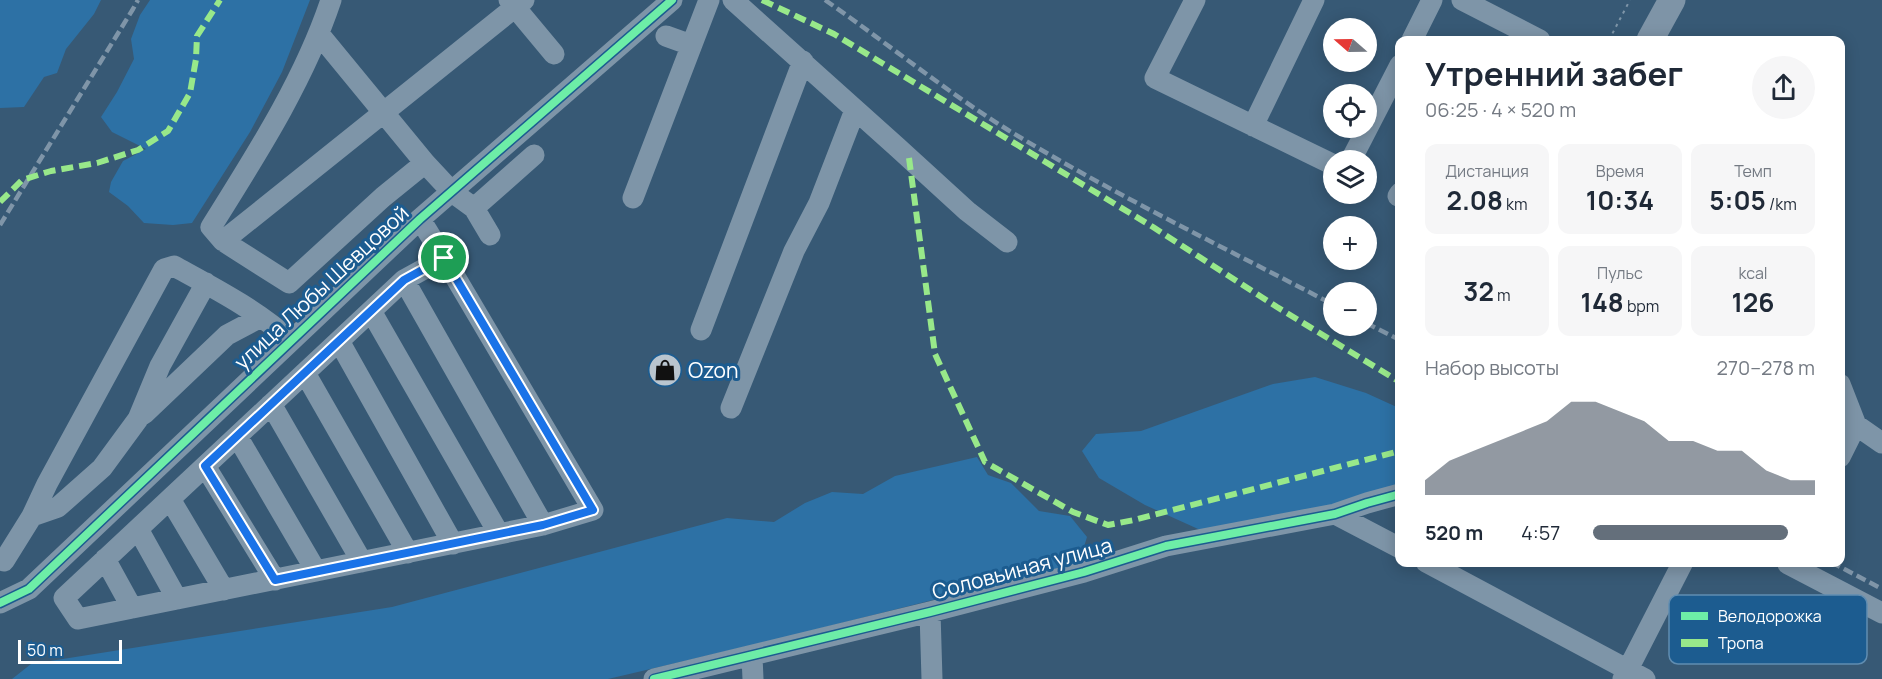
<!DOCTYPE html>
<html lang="ru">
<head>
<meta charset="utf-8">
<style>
  :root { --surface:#fff; --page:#f6f6f7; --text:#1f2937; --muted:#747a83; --accent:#646f7b }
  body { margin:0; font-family:Manrope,sans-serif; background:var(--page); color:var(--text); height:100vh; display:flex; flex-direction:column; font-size:22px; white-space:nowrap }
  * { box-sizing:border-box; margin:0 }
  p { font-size:20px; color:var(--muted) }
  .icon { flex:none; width:33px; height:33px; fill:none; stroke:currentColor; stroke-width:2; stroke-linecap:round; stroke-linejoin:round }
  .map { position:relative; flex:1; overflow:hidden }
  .details { position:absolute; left:1395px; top:36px; width:450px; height:531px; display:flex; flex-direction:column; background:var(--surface); border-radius:12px; box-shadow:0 3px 15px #0003 }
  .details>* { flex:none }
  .needle { width:39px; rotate:290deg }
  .fabs { position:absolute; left:1323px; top:18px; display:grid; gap:12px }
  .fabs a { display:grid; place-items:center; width:54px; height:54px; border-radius:50%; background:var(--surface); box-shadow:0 3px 15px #0003; font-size:30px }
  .scale { position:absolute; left:18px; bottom:15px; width:104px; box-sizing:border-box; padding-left:6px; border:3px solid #fff; border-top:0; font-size:16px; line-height:21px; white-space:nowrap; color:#fff; -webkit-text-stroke:4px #1c5c90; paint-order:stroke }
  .pin { position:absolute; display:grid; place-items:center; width:51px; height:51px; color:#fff; margin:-26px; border:3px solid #fff; border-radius:50%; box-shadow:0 2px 6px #0007 }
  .round { display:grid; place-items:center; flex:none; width:63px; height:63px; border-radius:32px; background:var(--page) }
  .head { display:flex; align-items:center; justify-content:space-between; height:102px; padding:0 30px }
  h1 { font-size:33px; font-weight:700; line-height:45px }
  .figures { display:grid; grid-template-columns:repeat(3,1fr); gap:9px; height:102px; padding:6px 30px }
  .figures div { display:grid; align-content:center; border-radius:12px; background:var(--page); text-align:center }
  .figures b { font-size:26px; font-weight:700 }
  .figures small { font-size:16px; font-weight:400 }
  .figures p { font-size:16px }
  .chart { height:168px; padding:12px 30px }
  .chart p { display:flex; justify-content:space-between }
  .chart svg { width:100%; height:108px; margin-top:6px; fill:var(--accent); opacity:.7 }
  ul { padding:0 30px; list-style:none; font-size:20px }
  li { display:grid; grid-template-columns:96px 72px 1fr; align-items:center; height:45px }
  li i { height:15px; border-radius:8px; background:var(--accent) }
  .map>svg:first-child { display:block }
</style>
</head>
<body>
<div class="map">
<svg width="1882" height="679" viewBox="0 0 1882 679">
  <rect width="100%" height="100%" fill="#375975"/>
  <path fill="#2d71a5" d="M0,0H101L94,14L66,49L57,73L44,77L24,107L0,108Z
    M150,0H310L282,72L250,132L192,223L173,225L144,223L128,206L109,192L111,182L123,161L146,149L112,132L101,117L117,92L134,59L131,39L140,15Z
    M1315,377L1366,393L1399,408V491L1207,533L1145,505L1099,478L1082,451L1096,434L1141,431L1273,384Z
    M977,457L988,475L1011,483L1039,511L1070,516L1087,537L1079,563L790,636L608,679H12L31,664L392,607L727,518L774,522L805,503L832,492L863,494L895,476Z"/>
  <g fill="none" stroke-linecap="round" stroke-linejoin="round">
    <path stroke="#7e95a8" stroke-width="2" stroke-dasharray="3 4.5" stroke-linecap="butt" d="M1609,40L1630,0"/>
    <path stroke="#7e95a8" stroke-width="21" d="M331,0C304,81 256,155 211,227L223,241L289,283L383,197L425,163
      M509,0L554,54
      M733,0L897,147L967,211L1007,242
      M1195,0L1155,78L1334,165
      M1462,0L1540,40
      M319,34L425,163L452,192L474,208L490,235
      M666,36L691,45
      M1412,40L1432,0
      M1253,126L1314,0
      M1351,160L1400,65
      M1398,196L1400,193
      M633,198L709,0
      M474,208L534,155
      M420,219L444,258L404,280L64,598L78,619L543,525L593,510L444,258
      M223,241L524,0
      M404,280L543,525
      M371,311L499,534
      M701,330L803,61
      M339,341L453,544
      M305,373L408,553
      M1840,384L1856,425L1882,443
      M271,404L362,562
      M731,408L794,251L819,203L855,110
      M144,414L227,335L261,317
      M237,436L316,571
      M1840,457L1856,425
      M205,466L275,580
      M170,499L224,590
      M1335,514L1400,548
      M32,516L47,484L164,269L174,266C214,288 257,310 291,341
      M138,529L177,599
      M105,559L132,608
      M4,561L32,516L58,507L102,468L138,419L160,366L206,283
      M1426,562L1645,679
      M1788,564L1882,613
      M0,603L29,589L420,219L672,0
      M930,612L932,679
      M752,656L753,679
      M654,679L930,612L1084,572L1166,546L1335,514L1367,503L1400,494
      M1623,679L1683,562"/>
    <path stroke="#7e94a7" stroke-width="27" d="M1650,40L1672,0"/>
    <path stroke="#7f95a8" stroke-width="4.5" stroke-dasharray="10 4.5" stroke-linecap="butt" d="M825,0C887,43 944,90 1008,130C1113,194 1225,248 1334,305
      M0,225L133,9L138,0
      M1366,323L1400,340
      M1831,562L1882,589"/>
    <path stroke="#98e88a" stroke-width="6" stroke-dasharray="12 6" stroke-linecap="butt" d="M762,0L834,34L1153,227L1277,307L1400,382
      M909,158L935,354L985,462L1073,512L1108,525L1134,520L1400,451
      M0,202L22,180L51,171L97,163L138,150L168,131L190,93L196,59L197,36L220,0"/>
    <g stroke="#1c5c90" stroke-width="11">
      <path id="cycleway" d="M0,603L29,589L420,219L672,0
        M654,679L930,612L1084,572L1166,546L1335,514L1367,503L1400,494"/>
    </g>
    <use href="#cycleway" stroke="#6deda7" stroke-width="8"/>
  </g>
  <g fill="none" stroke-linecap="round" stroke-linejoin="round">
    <g stroke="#fff" stroke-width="12">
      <path id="route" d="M444,258L593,510L543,525L275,580L205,466L404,280Z"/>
    </g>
    <use href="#route" stroke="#1a73e8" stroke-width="8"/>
  </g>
  <defs>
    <g id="shop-disc" transform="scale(1.725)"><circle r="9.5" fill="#b9c5cf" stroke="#1c5c90"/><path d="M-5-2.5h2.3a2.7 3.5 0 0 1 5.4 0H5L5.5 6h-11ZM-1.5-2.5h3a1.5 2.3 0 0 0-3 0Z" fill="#111"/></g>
  </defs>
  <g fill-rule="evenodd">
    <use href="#shop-disc" x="665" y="370"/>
  </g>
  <g text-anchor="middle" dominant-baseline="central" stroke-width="6" stroke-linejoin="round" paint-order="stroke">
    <g font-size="21" fill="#fff" stroke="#1c5c90">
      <text transform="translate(321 287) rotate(-43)">улица Любы Шевцовой</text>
      <text transform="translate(1022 568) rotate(-15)">Соловьиная улица</text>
    </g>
    <g font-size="21" fill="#fff" stroke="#1c5c90" text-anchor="start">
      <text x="688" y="370">Ozon</text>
    </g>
  </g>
  <rect x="1669" y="595" width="198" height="69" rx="9" fill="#1c5c90" stroke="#608db1" stroke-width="1.5"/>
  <rect x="1681" y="612" width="27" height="8" fill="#6deda7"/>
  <rect x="1681" y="639" width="27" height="8" fill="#98e88a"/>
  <g font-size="16" fill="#fff">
    <text x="1718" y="622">Велодорожка</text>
    <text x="1718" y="649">Тропа</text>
  </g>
</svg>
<div class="fabs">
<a><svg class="needle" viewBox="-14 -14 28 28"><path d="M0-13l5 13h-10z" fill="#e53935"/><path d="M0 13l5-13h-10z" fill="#747a83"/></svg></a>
<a><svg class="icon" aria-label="locate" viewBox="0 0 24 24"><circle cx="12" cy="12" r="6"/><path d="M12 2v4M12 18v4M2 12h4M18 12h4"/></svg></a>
<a><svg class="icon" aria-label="layers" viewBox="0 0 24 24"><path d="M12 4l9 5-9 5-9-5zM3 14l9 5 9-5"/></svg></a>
<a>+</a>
<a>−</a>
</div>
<div class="scale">50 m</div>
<div class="pin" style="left:444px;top:258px;background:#1e9e55"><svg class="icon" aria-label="arrive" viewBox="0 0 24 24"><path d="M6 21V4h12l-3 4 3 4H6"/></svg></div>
<section class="details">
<div class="head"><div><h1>Утренний забег</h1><p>06:25 · 4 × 520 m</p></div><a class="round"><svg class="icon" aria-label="share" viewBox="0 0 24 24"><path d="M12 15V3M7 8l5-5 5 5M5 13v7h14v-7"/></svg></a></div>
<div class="figures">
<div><p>Дистанция</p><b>2.08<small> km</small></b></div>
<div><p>Время</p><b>10:34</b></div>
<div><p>Темп</p><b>5:05<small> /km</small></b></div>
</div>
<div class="figures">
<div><b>32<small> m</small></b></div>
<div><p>Пульс</p><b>148<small> bpm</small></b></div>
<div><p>kcal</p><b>126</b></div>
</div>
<div class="chart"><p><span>Набор высоты</span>270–278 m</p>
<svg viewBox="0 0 160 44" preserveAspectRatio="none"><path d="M0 44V38L10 30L20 26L30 22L40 18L50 14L60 6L70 6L80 10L90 14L100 22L110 22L120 26L130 26L140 34L150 38L160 38V44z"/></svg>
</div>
<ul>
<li><b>520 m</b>4:57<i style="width:88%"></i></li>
</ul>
</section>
</div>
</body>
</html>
